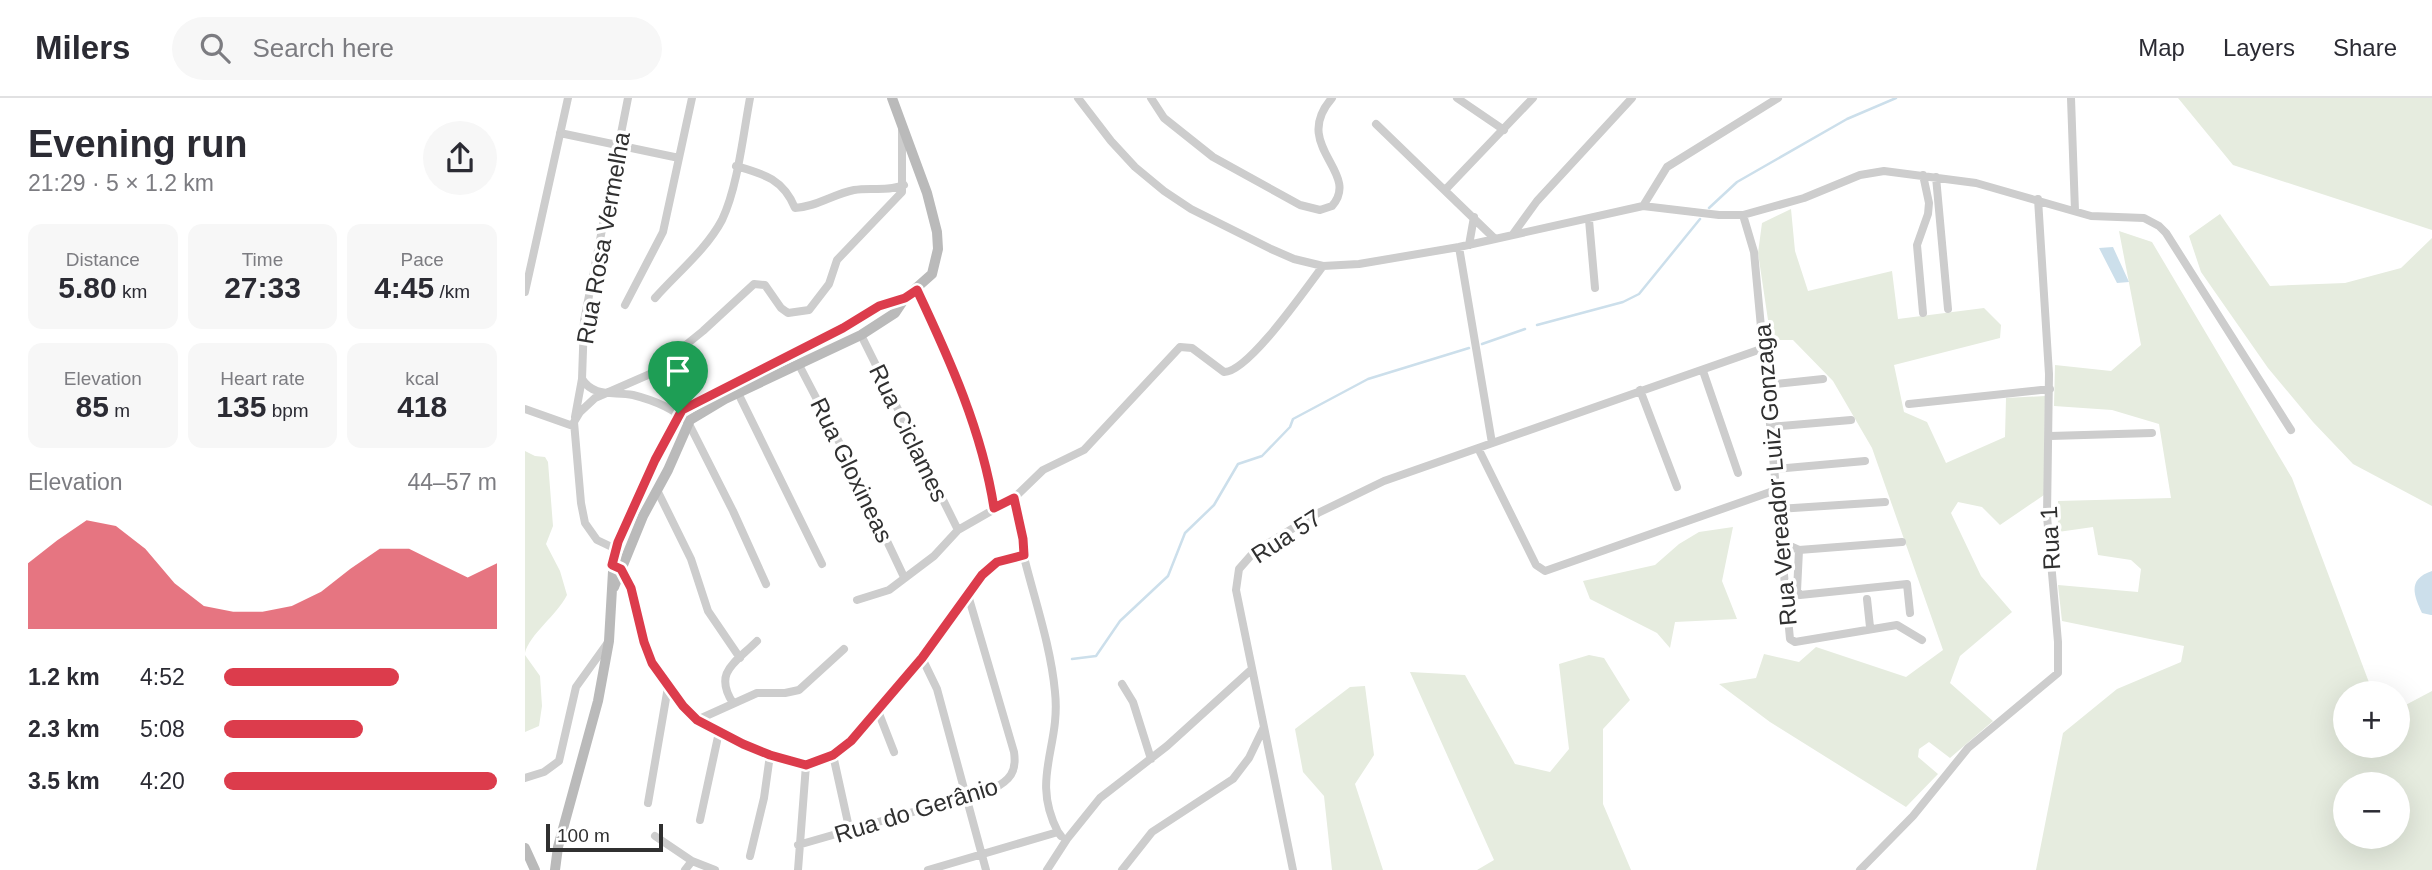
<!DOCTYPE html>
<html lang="en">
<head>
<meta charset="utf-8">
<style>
  :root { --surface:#fff; --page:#f7f7f7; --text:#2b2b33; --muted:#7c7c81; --line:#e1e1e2; --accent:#dc3c4c }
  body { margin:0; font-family:Helvetica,sans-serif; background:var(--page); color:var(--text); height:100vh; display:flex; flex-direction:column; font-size:26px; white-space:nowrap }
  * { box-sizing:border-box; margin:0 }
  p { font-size:23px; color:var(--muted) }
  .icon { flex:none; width:38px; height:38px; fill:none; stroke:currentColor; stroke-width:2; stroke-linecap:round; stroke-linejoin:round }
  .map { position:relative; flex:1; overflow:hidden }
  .sheet { display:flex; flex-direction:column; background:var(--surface); width:525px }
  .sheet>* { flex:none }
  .controls { position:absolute; left:1808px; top:583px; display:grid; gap:14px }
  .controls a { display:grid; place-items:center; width:77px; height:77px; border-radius:50%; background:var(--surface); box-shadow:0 7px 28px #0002; font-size:35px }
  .scale { position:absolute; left:21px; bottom:18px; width:117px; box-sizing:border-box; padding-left:7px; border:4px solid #303030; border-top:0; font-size:19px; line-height:24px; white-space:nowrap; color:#303030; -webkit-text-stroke:5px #fff; paint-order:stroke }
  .pin { position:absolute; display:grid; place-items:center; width:60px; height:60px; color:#fff; margin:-72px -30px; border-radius:50% 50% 50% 0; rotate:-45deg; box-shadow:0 0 7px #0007 }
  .pin .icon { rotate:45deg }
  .round { display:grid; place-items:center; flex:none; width:74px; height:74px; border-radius:37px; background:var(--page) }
  .overview { display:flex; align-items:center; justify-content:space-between; height:119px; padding:0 28px }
  h1 { font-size:38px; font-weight:800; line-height:52px }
  .metrics { display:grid; grid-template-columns:repeat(3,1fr); gap:10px; height:119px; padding:7px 28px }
  .metrics div { display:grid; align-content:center; border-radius:14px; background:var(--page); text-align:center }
  .metrics b { font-size:30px; font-weight:800 }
  .metrics small { font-size:19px; font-weight:400 }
  .metrics p { font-size:19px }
  .chart { height:196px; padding:14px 28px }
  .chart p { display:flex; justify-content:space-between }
  .chart svg { width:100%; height:126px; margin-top:7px; fill:var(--accent); opacity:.7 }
  ul { padding:0 28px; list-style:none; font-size:23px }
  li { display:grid; grid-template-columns:112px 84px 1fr; align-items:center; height:52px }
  li i { height:18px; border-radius:9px; background:var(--accent) }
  header { display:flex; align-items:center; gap:42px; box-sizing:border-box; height:98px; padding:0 35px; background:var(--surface); border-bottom:2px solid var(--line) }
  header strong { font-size:33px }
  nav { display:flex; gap:38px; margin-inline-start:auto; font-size:24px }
  .search { width:490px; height:63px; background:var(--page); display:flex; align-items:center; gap:18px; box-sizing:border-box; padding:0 24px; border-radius:38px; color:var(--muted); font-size:26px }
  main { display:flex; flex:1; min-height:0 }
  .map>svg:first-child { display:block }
</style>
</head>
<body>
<header>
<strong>Milers</strong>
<div class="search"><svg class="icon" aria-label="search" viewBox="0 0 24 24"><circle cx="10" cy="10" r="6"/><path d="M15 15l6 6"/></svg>Search here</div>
<nav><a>Map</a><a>Layers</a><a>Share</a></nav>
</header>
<main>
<section class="sheet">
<div class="overview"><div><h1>Evening run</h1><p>21:29 · 5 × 1.2 km</p></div><a class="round"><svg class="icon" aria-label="share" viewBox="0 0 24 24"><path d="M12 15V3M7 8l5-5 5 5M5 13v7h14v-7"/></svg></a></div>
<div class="metrics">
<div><p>Distance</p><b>5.80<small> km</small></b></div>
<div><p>Time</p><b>27:33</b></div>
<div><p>Pace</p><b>4:45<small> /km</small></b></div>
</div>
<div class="metrics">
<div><p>Elevation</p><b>85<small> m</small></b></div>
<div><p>Heart rate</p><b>135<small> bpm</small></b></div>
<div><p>kcal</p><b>418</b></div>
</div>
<div class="chart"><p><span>Elevation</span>44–57 m</p>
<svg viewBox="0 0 160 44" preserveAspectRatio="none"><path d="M0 44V21L10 13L20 6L30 8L40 16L50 28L60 36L70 38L80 38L90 36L100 31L110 23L120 16L130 16L140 21L150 26L160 21V44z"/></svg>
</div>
<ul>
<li><b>1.2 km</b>4:52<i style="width:64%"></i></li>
<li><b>2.3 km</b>5:08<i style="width:51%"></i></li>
<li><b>3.5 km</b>4:20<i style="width:100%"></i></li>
</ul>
</section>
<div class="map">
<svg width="1907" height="772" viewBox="0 0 1907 772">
  <rect width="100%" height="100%" fill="#fff"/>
  <path fill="#e6ecdf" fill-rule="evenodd" d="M1653,0H1907V132L1708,67Z
    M1266,111L1270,153L1283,193L1367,173L1373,221L1459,210L1476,227L1475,240L1369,267L1379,314L1402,324L1421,365L1480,339L1481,300L1520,298L1519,397L1475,427L1457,409L1433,404L1426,415L1456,478L1487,514L1435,558L1425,585L1468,623L1425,660L1404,644L1394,651L1393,659L1413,676L1381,709L1245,624L1194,586L1231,580L1239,556L1274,564L1291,549L1381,579L1418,552L1347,350L1308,283L1268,242H1246L1233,155L1237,125Z
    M1695,116L1745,188L1820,185L1876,170L1907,140V408L1828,366L1788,324L1743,270L1676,174L1664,138Z
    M1594,133L1627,144L1767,380L1848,595H1820V648H1872L1873,611L1907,593V772H1511L1538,635L1592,591L1656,564L1659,548L1537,523L1533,487L1613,494L1616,471L1606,462L1573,457L1568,429L1533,434V403L1646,400L1634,326L1587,312L1529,308L1530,267L1586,273L1616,247ZM1820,686H1872V738H1820Z
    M0,353L10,358L20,359L23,364L28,428L21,446L35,473L42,497C32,517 4,537 0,555Z
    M1208,429L1197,483L1212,521L1150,524L1145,550L1132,535L1065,501L1058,483L1130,467L1154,446L1174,434Z
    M0,557L15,578L17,608L14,628L0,634Z
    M1064,557L1079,560L1105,602L1078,631V706L1106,772H952L969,762L885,574L940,577L990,666L1025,674L1044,651L1034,566Z
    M840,588L849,657L830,686L858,772H807L799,698L778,674L770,631L825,589Z"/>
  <path fill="#ccdfeb" d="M1588,149L1604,184L1592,185L1574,150Z
    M1907,473V517H1906L1897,515C1888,496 1883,481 1907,473Z"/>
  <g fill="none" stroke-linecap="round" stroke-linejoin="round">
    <path stroke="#ccdfeb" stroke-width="2.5" d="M1184,110L1212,84L1322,21L1371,0
      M1012,227L1098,204L1114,196L1175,121
      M957,246L1000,231
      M547,561L571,558L595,523L643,478L660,435L689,407L713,366L737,358L765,329L768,321L843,281L944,250"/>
    <path stroke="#cdcdcd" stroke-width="8" d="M103,0L59,223L57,281C69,300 89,293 108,297C128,302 148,310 163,324L208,413L241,486
      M553,0L586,43L610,69L639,93L666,111L746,151L769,161L798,168L834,166L934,149L1118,108L1194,117H1218L1279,100L1335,77L1359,73L1451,85L1566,118L1619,120L1634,128L1641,135L1766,332
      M626,0L639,20L688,59L775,107L795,112L807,108C837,74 765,48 807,0
      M932,0L979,32
      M1546,0L1550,113
      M851,26L970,141
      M35,35L154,60
      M211,68C239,76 258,81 270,110C292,109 308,96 329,92C346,89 363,94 379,87
      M1398,77L1404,105L1403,116L1392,147L1398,215
      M1411,79L1423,211
      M921,91L1008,0
      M1118,108L1142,69L1253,0
      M1218,117L1229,154L1265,541L1270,544L1372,527L1397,542
      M1064,122L1070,190
      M988,136L1012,103L1107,0
      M944,147L949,119
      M934,149L967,345
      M392,192C425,262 457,333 469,410
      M0,194L43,0
      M130,200C152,175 181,152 197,122C213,88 218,37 225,0
      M100,207L138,134L167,0
      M336,237L433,432
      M274,267L325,365L379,479
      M1178,273L1213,375
      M1241,287L1298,281
      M1115,292L1152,389
      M213,295L297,466
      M1384,306L1525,291
      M0,311L48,328
      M50,319L57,281
      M1245,329L1326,322
      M1525,338L1627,335
      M953,350L1011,467L1020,473L1251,392
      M1249,371L1340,363
      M132,392L166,461L183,513L215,560
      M489,400C494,421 495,443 500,463C511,506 526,550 530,594C536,649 505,680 533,734
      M1253,411L1360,404
      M1256,444L1274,452L1377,444
      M91,451L72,442L60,425L56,405L49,324L55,314L70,300L125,276L178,233L229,186L240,187L256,210L263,215L284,212L304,186L312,162L377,94V30
      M1274,452L1272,493L1275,497L1382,486L1385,515
      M95,471L106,490L122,554L158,608L172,622L217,646L245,657L281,667L308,657L326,643L397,560L457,477L472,464L499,457
      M1342,501L1345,529
      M332,502L364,492L409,458L433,432L489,400L518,372L559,352L655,249L667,250L699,274C723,275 782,189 798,168
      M397,560L412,591L461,772
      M597,586L608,604L626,661
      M208,605C188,574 210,565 232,543
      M353,613L369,654
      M172,622L232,595H260L274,592L319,551
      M739,629L768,772
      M308,657L325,734
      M0,680L19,674L34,663L51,589L84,543
      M123,705L143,589
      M175,722L194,634
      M130,738L167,763L190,772
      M273,747L468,691C485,682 492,674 489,654L443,497
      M225,758L239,700L245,657
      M160,772L167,763
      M273,772L281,667
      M403,772L533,734L536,738
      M522,772L542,741L575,700L642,648L727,571
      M597,772L627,734L708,681L724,660L739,629L711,492L714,471L729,454L793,415L859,383L1239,250
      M1335,772L1388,718L1443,650L1533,575V544L1522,418L1524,276L1513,101"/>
    <path stroke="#bababa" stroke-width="10" d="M89,489L118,418L143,372L165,322L200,301L336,237L370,215L380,200L407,176L413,151L412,134L402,95L367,0
      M0,750L10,772
      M30,772L33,749L73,603L84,543L89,456L153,315L171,303L297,241L354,208L380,200"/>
  </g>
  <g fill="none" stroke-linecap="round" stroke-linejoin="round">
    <g stroke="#fff" stroke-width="14">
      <path id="route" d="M392,192C425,262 457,333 469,410L489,400L498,441L499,457L472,464L457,477L397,560L326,643L308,657L281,667L245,657L218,646L172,622L158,608L127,565L119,544L106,490L96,471L87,467L93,444L130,362L157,312L318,230L354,208L380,200Z"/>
    </g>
    <use href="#route" stroke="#dc3c4c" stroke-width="9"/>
  </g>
  <g text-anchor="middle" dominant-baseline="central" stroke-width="7" stroke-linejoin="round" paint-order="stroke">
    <g font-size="24" fill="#303030" stroke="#fff">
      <text transform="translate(78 140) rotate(-80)">Rua Rosa Vermelha</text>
      <text transform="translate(384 335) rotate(64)">Rua Ciclames</text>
      <text transform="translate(327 372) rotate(64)">Rua Gloxineas</text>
      <text transform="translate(1250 377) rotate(-95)">Rua Vereador Luiz Gonzaga</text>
      <text transform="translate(761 438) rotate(-33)">Rua 57</text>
      <text transform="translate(1525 440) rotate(-93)">Rua 1</text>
      <text transform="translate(391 712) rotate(-17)">Rua do Gerânio</text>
    </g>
  </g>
</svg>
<div class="controls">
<a>+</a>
<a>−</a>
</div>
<div class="scale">100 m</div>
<div class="pin" style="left:153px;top:315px;background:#1e9e55"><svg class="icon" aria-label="arrive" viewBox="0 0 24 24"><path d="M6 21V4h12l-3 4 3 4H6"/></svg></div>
</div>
</main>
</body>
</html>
